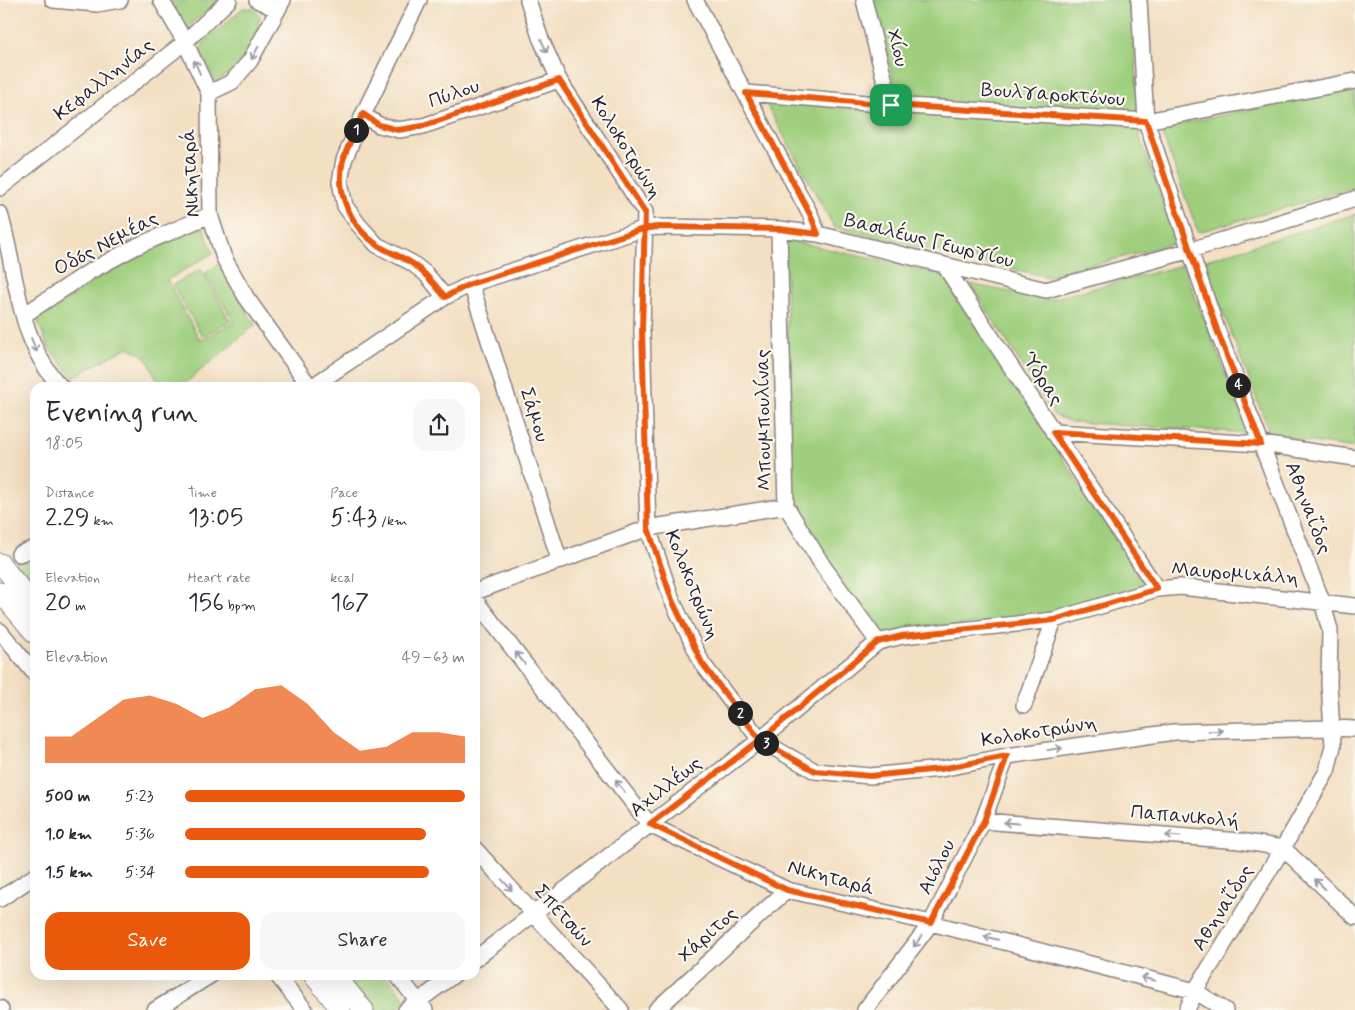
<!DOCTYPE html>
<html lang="en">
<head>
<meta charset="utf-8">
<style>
  :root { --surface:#fff; --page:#f7f7f7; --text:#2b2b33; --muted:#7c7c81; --accent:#ea580c }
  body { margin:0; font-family:Mynerve,sans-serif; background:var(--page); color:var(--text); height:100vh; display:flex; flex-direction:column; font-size:19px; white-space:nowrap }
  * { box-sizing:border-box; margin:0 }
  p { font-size:16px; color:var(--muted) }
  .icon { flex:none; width:28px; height:28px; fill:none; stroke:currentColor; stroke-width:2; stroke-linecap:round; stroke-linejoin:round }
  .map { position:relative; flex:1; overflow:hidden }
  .drawer { position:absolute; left:30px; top:382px; width:450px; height:598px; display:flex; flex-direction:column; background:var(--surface); border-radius:15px; box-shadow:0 5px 20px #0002 }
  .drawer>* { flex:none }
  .pin { position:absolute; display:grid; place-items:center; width:42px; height:42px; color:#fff; margin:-21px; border-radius:10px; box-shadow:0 2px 8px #0006 }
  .km { position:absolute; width:25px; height:25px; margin:-12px; border-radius:50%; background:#222; color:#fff; font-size:14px; line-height:25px; text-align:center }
  .round { display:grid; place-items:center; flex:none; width:52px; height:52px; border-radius:15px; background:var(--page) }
  .head { display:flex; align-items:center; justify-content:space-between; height:85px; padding:0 15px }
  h1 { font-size:28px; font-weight:600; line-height:38px }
  .figures { display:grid; grid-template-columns:repeat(3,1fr); gap:8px; height:85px; padding:5px 15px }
  .figures div { display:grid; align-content:center }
  .figures b { font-size:25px; font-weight:600 }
  .figures small { font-size:14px; font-weight:400 }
  .figures p { font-size:14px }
  .chart { height:140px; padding:10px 15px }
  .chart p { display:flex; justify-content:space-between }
  .chart svg { width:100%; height:90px; margin-top:5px; fill:var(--accent); opacity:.7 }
  .action { display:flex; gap:10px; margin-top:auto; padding:10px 15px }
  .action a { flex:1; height:58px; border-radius:15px; background:var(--accent); color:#fff; font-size:20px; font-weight:600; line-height:58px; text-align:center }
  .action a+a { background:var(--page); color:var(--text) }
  ul { padding:0 15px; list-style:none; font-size:16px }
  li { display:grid; grid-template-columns:80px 60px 1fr; align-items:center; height:38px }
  li i { height:12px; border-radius:6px; background:var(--accent) }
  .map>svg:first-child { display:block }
</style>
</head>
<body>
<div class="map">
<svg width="1355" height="1010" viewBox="0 0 1355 1010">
  <rect width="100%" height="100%" fill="#fbf7ec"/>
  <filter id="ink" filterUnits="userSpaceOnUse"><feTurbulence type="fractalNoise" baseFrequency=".02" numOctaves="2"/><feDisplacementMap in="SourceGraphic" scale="10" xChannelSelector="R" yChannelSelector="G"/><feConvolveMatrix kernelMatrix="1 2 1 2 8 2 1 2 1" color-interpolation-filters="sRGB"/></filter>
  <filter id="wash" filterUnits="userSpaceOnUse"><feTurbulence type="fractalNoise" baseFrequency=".0096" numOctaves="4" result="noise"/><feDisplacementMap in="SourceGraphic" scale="20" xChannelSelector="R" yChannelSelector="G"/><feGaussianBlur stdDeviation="1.12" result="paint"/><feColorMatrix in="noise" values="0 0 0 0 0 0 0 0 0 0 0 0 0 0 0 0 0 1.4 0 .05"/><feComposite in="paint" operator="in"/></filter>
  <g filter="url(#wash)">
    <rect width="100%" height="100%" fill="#f3dfc2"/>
    <path fill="#9fcf7e" stroke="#60785c" d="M169,0H218L185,30Z
      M873,0H1133L1139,134L1177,243L1047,277L834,227L764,100L902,114Z
      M243,8H253L260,16C258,42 238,71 215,82L200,53L204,42Z
      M1355,88V188L1198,232L1160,128Z
      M1355,214V448L1271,436L1203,261Z
      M203,226L213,253L167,280L200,340L234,322L205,273L219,264L255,325L181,387L161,388L146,357L128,347L73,377L48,347L37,319L120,264Z
      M792,241L944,275L1146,587L1054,616L881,633L867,621L792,506L785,244Z
      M1183,265L1249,433L1071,422L1054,415L970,284L1048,300Z
      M201,269L230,321L202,336L173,285Z
      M35,554V595L11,564Z
      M342,975H386L407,1001L395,1010H370Z"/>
  </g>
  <g filter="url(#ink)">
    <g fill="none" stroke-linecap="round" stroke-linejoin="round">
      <g stroke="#8a807e" stroke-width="18">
        <path id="minor" d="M53,0L97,4L120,0
          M161,0L185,42L209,93L210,215L224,258L246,297L311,388
          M257,0L276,9
          M419,0L363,115L344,160L340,182L345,206L358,224L377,245L412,263L426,274L445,297
          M528,0L540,37L559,80L645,212L642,331L648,528L672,600L702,663L760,740L815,771L870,776L941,769L1007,756L1174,732L1331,728L1355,729
          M695,0L810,214L818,234
          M864,0L891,105
          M1139,0L1146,121L1217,330L1322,601L1330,630L1329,683L1333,746L1327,771L1283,848L1195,991L1187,1010
          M209,93L232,82L250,61L283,0
          M746,93L891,105L1146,121L1355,81
          M363,115L379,125L399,130L423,126L559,80
          M0,188L185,42L229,0
          M0,214C17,272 17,342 62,388
          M779,229L786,506L823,566L878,642
          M944,265L1157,589
          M471,284L559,559
          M24,315L89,272L137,246L210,215
          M310,388L445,297L471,284L643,229L657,227L779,229L818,234L1046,290L1191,250L1355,199
          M1053,432L1261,444L1355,458
          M19,554L35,548
          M475,592L648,528L786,506
          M475,600L650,825L787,890L931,923L1195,991L1225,1010
          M0,631L35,674
          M1024,705L1054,620
          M983,821L1240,841L1283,848L1355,917
          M475,849L621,1010
          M0,899L35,876
          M475,959L760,740L878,642L903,636L1054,620L1157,589L1181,587L1355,606
          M277,975L305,1010
          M397,975L425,1010
          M0,1008L1,1010
          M155,1010L211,975
          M406,1010L454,975
          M656,1010L787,890
          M865,1010L931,923L983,821L1007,756"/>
      </g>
      <g stroke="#8a807e" stroke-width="21">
        <path id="major" d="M0,563L35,606
          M0,592L35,634
          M313,975L341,1010
          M335,975L364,1010"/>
      </g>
      <use href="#minor" stroke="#fff" stroke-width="15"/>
      <use href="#major" stroke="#fff" stroke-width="19"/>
    </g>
    <defs><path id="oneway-shaft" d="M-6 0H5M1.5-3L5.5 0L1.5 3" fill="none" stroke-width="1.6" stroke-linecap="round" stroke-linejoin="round" transform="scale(1.25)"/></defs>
    <g stroke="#9c9ca7">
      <use href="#oneway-shaft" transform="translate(544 46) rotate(66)"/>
      <use href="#oneway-shaft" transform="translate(255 53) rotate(118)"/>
      <use href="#oneway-shaft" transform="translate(197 67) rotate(-114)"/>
      <use href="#oneway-shaft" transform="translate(34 345) rotate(68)"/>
      <use href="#oneway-shaft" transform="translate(520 658) rotate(-128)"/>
      <use href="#oneway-shaft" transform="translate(1216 731) rotate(-2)"/>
      <use href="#oneway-shaft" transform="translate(1055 749) rotate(-8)"/>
      <use href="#oneway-shaft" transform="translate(620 786) rotate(-128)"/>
      <use href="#oneway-shaft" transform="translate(1011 823) rotate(-176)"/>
      <use href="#oneway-shaft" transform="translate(1173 836) rotate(-176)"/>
      <use href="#oneway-shaft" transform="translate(1320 884) rotate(-136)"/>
      <use href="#oneway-shaft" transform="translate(507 885) rotate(48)"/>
      <use href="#oneway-shaft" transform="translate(991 938) rotate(-166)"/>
      <use href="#oneway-shaft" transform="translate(918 941) rotate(127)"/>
      <use href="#oneway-shaft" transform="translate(1148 979) rotate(-166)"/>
    </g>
  </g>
  <g fill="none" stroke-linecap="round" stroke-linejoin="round" filter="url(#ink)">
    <g stroke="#fff" stroke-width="10">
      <path id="route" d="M891,105L746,93L810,214L818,234L779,229L657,227L643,229L470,284L445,297C435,285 426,273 413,264C403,257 390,253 379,246C351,228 335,193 343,160C348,145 356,129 363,114L379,125L398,130L423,126L559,80L645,212L642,331L648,528L672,600L702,663L760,740L650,824L787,890L931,923L984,821L1007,756L941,769L870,776L815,771L760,740L878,642L902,636L1054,620L1157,589L1053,432L1261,444L1217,330L1146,121L891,105"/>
    </g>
    <use href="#route" stroke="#ea580c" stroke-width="6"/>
  </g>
  <g text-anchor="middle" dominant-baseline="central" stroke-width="4.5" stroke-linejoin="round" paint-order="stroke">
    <g font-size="20" fill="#22223b" stroke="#fbf7ec">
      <text transform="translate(897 48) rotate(76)">Χίου</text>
      <text transform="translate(104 80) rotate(-38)">Κεφαλληνίας</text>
      <text transform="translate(454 94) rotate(-19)">Πύλου</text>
      <text transform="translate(1053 95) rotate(4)">Βουλγαροκτόνου</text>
      <text transform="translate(626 148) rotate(58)">Κολοκοτρώνη</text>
      <text transform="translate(191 173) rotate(-93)">Νικηταρά</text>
      <text transform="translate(929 241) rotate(14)">Βασιλέως Γεωργίου</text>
      <text transform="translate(106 244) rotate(-28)">Οδóς Νεμέας</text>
      <text transform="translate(1042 379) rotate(57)">Ύδρας</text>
      <text transform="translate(534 415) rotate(72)">Σάμου</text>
      <text transform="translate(764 420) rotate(-91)">Μπουμπουλίνας</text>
      <text transform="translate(1308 508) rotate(69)">Αθηναΐδος</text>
      <text transform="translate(1235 574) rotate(4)">Μαυρομιχάλη</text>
      <text transform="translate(692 585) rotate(68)">Κολοκοτρώνη</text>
      <text transform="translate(1039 732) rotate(-9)">Κολοκοτρώνη</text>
      <text transform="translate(666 787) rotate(-38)">Αχιλλέως</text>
      <text transform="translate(1185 817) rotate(5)">Παπανικολή</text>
      <text transform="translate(937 867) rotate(-63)">Αιόλου</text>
      <text transform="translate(831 878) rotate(15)">Νικηταρά</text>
      <text transform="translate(1223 908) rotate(-58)">Αθηναΐδος</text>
      <text transform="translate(563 916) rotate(48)">Σπετσών</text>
      <text transform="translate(708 935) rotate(-42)">Χάριτος</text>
    </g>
  </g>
</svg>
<div class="pin" style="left:891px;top:105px;background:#1e9e55"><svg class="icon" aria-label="arrive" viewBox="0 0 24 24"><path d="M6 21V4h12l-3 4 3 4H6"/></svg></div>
<b class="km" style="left:356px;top:130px">1</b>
<b class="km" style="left:740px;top:713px">2</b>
<b class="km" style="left:766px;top:743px">3</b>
<b class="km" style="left:1238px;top:385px">4</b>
<section class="drawer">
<div class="head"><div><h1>Evening run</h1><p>18:05</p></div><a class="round"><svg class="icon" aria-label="share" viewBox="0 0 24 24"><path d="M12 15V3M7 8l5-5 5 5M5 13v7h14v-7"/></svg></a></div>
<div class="figures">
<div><p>Distance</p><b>2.29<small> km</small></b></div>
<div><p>Time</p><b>13:05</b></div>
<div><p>Pace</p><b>5:43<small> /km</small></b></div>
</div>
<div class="figures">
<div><p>Elevation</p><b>20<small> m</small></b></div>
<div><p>Heart rate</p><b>156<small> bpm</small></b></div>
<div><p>kcal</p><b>167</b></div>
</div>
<div class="chart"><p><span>Elevation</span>49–63 m</p>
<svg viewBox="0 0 160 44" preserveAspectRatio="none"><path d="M0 44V31L10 31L20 22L30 13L40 11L50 15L60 22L70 17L80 8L90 6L100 15L110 29L120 38L130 36L140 29L150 29L160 31V44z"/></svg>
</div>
<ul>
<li><b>500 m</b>5:23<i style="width:100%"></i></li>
<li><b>1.0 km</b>5:36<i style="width:86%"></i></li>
<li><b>1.5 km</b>5:34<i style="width:87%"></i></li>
</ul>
<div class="action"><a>Save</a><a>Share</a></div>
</section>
</div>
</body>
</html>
